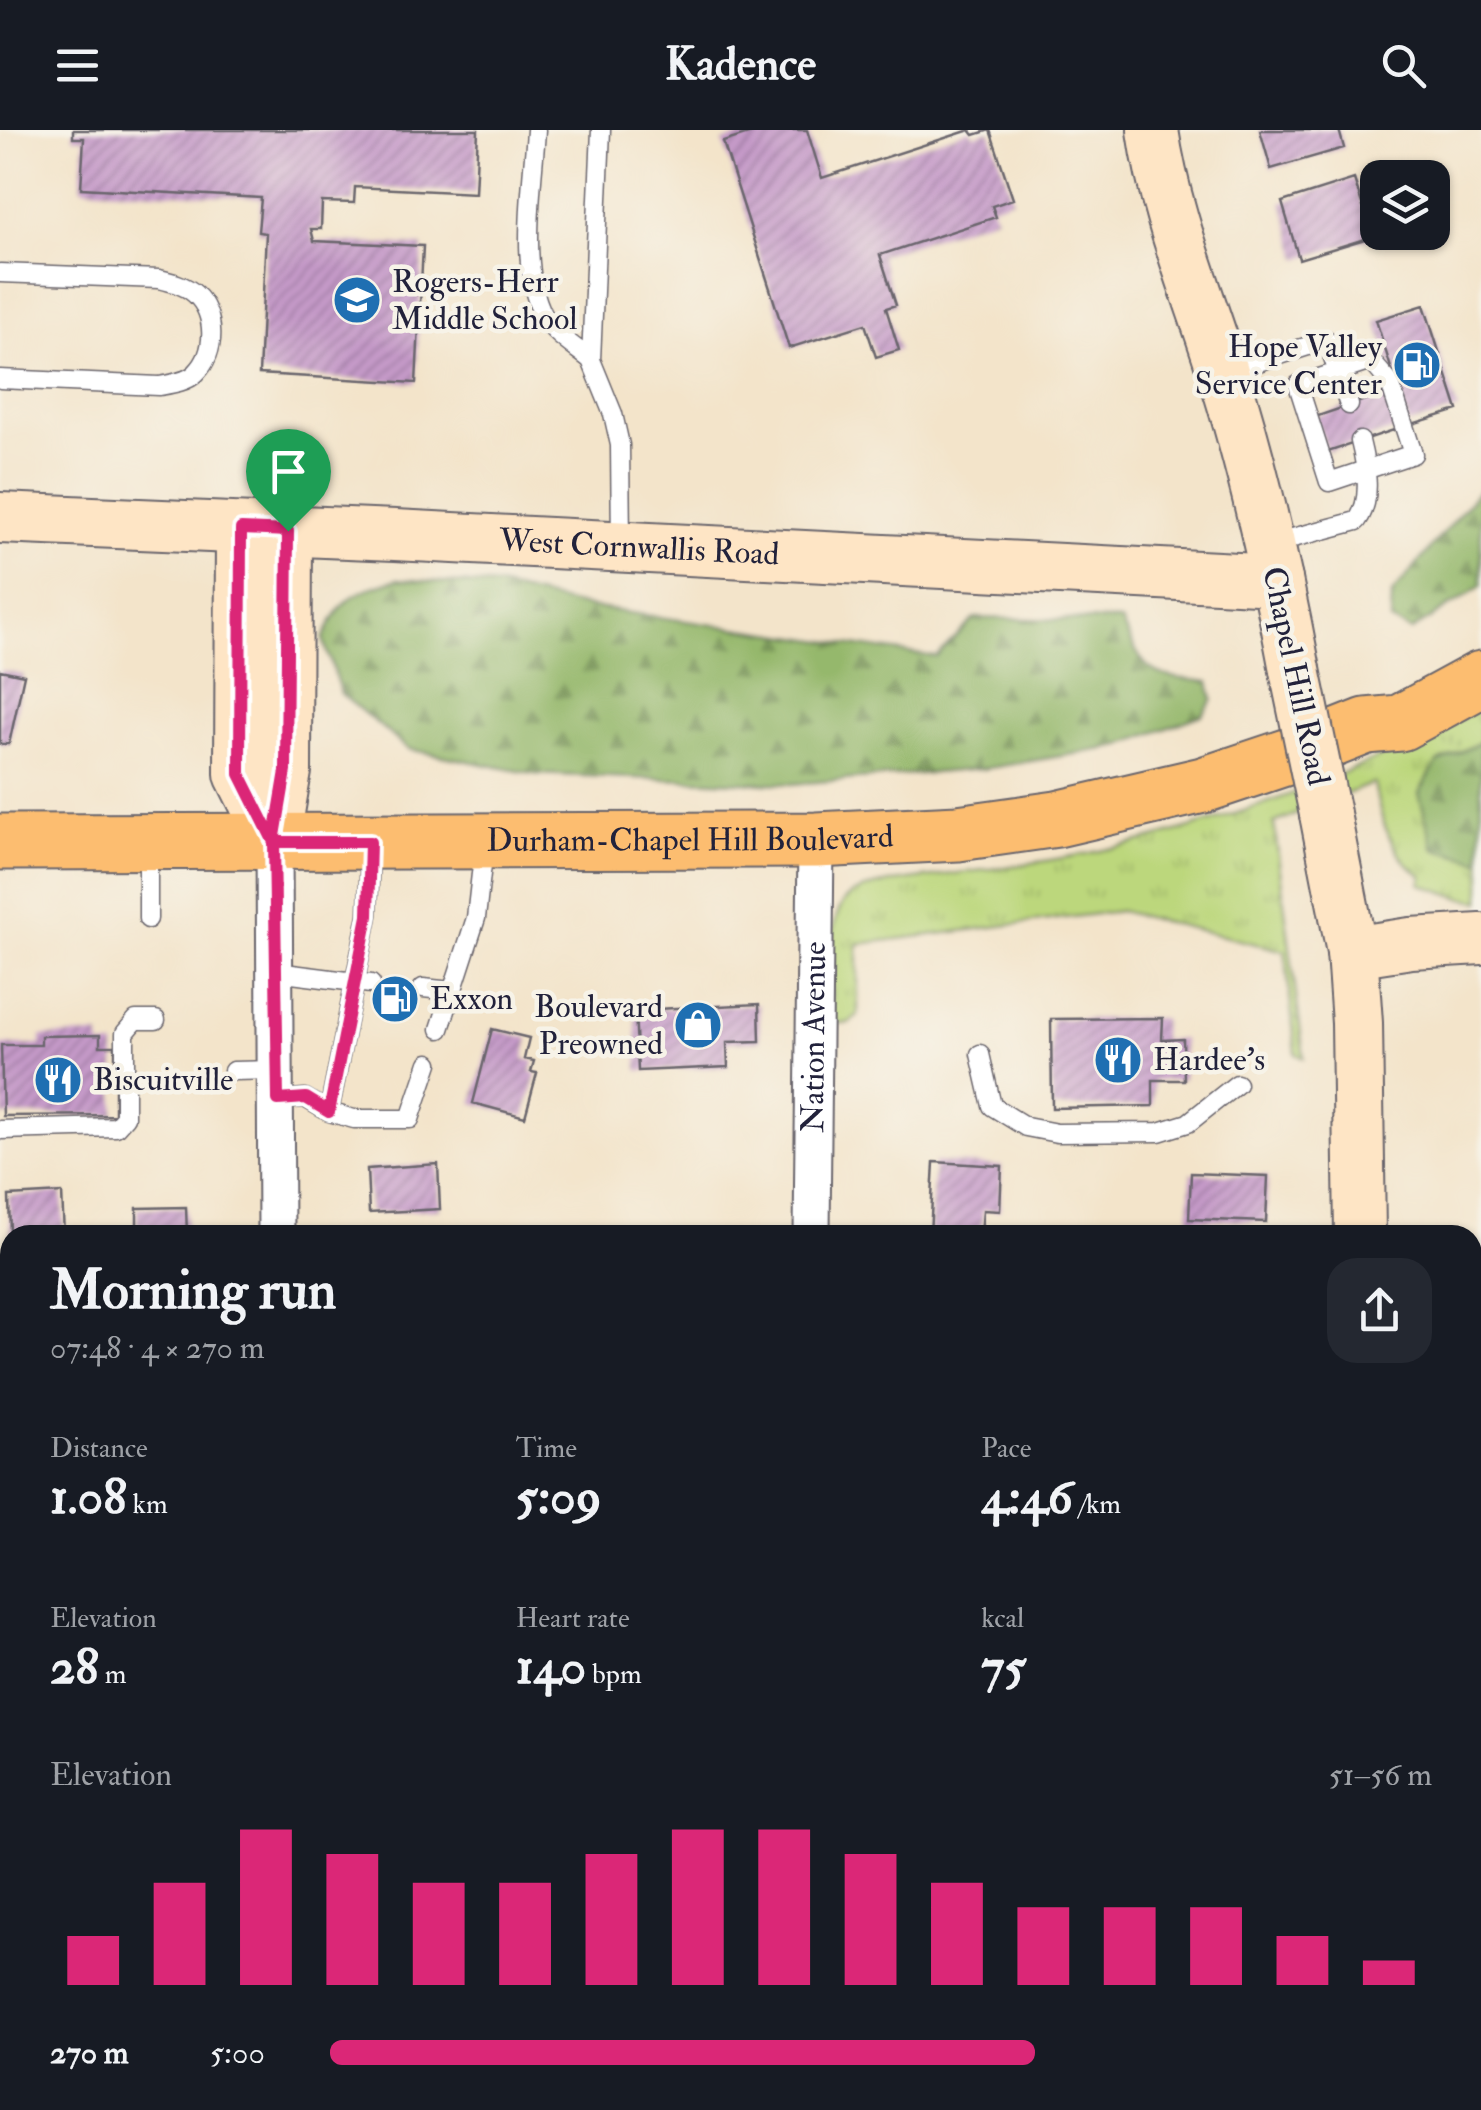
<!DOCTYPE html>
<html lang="en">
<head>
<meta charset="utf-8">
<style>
  :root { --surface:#171b24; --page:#242831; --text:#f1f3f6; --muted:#9ea1a6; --accent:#db2777 }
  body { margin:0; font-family:"IM FELL Double Pica",serif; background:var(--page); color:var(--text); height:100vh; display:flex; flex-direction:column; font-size:38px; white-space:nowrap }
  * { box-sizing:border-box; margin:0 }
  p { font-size:32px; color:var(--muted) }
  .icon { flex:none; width:55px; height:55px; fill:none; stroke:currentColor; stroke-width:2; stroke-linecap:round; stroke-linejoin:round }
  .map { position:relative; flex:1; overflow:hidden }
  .sheet { position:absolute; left:0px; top:1095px; width:1482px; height:885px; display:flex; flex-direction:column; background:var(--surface); border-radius:30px 30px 0 0; box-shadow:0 2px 8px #0004 }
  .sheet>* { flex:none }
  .buttons { position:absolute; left:1360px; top:30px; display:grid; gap:20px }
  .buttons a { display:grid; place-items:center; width:90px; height:90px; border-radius:20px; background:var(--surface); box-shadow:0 2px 8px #0004; font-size:50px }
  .pin { position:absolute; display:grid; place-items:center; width:85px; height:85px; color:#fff; margin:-102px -42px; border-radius:50% 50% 50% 0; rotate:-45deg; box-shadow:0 0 10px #0007 }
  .pin .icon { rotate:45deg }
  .round { display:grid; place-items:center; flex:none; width:105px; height:105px; border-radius:30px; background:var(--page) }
  .head { display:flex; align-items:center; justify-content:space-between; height:170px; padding:0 50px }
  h1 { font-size:55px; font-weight:700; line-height:75px }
  .stats { display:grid; grid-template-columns:repeat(3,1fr); gap:15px; height:170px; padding:10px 50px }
  .stats div { display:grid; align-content:center }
  .stats b { font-size:50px; font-weight:700 }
  .stats small { font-size:28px; font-weight:400 }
  .stats p { font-size:28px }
  .chart { height:280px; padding:20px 50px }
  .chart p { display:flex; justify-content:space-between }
  .chart svg { width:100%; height:180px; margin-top:10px; stroke:var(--accent); stroke-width:6 }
  ul { padding:0 50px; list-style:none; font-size:32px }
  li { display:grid; grid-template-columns:160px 120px 1fr; align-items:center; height:75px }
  li i { height:25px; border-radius:12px; background:var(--accent) }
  header { display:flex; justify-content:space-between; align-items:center; height:130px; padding:0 50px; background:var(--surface); font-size:45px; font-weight:700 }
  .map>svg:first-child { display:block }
</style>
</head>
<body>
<header><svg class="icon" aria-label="menu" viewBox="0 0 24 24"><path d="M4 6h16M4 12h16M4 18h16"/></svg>Kadence<svg class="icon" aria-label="search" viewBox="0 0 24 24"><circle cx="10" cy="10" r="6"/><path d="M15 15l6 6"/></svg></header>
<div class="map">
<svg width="1481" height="1980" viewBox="0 0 1481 1980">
  <defs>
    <pattern id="grass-tufts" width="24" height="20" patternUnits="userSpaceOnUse" patternTransform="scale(2.5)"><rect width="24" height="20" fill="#bcd77c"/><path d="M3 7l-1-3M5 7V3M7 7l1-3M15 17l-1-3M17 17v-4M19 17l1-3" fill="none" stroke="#a1b86c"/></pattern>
    <pattern id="forest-firs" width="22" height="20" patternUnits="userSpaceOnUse" patternTransform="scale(2.5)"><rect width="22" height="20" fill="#95b86c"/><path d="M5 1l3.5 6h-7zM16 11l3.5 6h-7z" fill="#79955a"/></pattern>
    <pattern id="building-hatch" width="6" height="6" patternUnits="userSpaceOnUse" patternTransform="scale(2.5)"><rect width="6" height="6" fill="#c59ac8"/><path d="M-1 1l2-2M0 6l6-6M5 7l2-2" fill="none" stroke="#a07da4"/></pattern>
  </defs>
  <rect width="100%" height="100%" fill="#f7f3e8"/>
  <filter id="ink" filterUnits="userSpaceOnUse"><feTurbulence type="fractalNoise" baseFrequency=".01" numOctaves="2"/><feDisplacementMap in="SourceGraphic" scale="20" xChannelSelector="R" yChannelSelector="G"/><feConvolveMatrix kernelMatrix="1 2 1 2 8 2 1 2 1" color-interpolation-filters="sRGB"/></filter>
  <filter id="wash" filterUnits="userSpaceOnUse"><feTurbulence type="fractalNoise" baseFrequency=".0048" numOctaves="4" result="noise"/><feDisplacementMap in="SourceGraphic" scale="40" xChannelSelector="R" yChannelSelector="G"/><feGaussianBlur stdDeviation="2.25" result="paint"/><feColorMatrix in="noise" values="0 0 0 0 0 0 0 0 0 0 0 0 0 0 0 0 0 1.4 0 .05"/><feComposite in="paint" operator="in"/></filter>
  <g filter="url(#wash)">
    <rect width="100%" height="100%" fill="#f3e4ca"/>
    <path fill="url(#grass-tufts)" stroke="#6f7c5c" stroke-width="2.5" d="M1481,577V612L1437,633L1434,718L1481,731V771L1458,767L1421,754L1423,746C1391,726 1380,689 1374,653L1274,693L1304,928L1296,924L1285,821L1120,781L858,814V885L849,893H834L832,890C832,859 823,785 850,766C869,752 915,750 939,746C989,739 1040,733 1090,723C1228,695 1357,643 1481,577Z"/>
    <path fill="url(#forest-firs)" stroke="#5c6d54" stroke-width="2.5" d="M1481,358V456L1411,501L1391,491L1392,464Z
      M398,449L498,456L582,476L936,527L975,488L1121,491C1148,547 1148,545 1209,552L1213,570L1202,585L1116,617L983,639L792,654L533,644L408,619L341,564L323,509C344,464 353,463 398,449Z
      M1481,612V731L1434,718L1419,663L1437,633Z"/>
    <g id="blocks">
      <path fill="url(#building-hatch)" d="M73,0H478L475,63L355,57L354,73L322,72L321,99H311L314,111L423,116L416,253L259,244L266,103L258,102L261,68L81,58L84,8H73Z
        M761,0H807L822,48L970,0L974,5L990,0L1013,69L992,76L996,87L880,125L896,175L886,178L899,220L876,227L865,194L789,218L723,12Z
        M1260,0H1339L1344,18L1271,39Z
        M1354,49L1363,77L1374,74L1378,105L1299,129L1282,72Z
        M1424,175L1458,280L1409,295L1376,190Z
        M1388,262L1400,298L1328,322L1315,287Z
        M0,540L24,545L9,614H0Z
        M759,874L760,911L727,912L728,937L638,941L635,880Z
        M1163,888L1162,910L1183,909L1184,950H1153V976L1052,978L1051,889Z
        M492,899L529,908L524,929L534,931L531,942L537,943L525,987L473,973Z
        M100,905V916H115V985L3,986L1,915H41V906Z
        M934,1032L1002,1036L1000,1081L983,1080L981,1105H930Z
        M438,1034L440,1079L369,1083L367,1039Z
        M1191,1043L1268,1046L1266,1092L1189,1089Z
        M62,1063L64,1105H10L9,1066Z
        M186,1077L187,1105H137V1078Z
        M1474,1163H1481V1221H1472Z
        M1472,1239H1481V1292H1472Z
        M1472,1312L1481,1313V1362H1472Z
        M0,1339H10V1391H0Z
        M1472,1395H1481V1445H1472Z
        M1472,1489H1481V1542H1472Z
        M1472,1768H1481V1823H1472Z
        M64,1970H126L151,1972L150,1980H64Z"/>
    </g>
  </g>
  <g filter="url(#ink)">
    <use href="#blocks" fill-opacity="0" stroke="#6b666d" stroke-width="2.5"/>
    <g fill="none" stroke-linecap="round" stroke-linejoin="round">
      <g stroke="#6b666d" stroke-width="21">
        <path id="lane" d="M536,0C533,55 516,150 549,194C559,208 578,219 591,230
          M601,0L591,230L613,284L620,315L621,416
          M0,143L159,149C172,152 185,155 195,164C216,183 217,222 196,243C187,252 171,254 159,256L0,249
          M1371,231L1390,253L1413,324L1329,352L1298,255Z
          M1224,243L1327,210L1349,275
          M1270,414L1357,391C1373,370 1366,335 1360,311
          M148,789V719
          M276,842L371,854
          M423,858L452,861
          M440,899L476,788L484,717
          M980,924L992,976L1026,997L1057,1003L1159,1002L1188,993L1237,954
          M233,941L277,940
          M278,970L305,968L329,982L354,989H410L429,933
          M329,982L368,785L370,716
          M0,1000L116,997L125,987V903L136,890H156
          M1472,1159H1481
          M1472,1235H1481"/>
      </g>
      <g stroke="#6b666d" stroke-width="39">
        <g id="street">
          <path d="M274,712L276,1105"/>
          <path id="s1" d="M812,1105L816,710"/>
          <path d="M0,1214H10"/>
          <path d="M275,1970V1980"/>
          <path d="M815,1980V1970"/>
        </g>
      </g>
      <g stroke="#6b666d" stroke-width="54">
        <g id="secondary">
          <path d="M1153,0C1165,84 1198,162 1223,242C1254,339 1276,439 1295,540"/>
          <path id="s2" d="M0,388L395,405L1277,450"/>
          <path d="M241,399L240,644L274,712"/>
          <path d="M1325,684L1352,822L1357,893L1360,1105"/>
          <path d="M274,712L286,641L287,401"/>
          <path d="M1352,822L1411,813L1481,809"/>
          <path d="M1472,1895L1481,1894"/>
          <path d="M1372,1970V1980"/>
        </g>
      </g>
      <g stroke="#6b666d" stroke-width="59">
        <g id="primary">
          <path id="s3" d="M0,712L816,710L958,703L1057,689L1203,655L1293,625L1366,596L1400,593L1481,549"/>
        </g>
      </g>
      <use href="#lane" stroke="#fff" stroke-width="18"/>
      <use href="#street" stroke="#fff" stroke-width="35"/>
      <use href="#secondary" stroke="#fee5c5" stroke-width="50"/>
      <use href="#primary" stroke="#fcbd6f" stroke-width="55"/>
      <g stroke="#6b666d" stroke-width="54" stroke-linecap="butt">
        <path id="secondary-bridge" d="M1295,540L1325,684"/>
      </g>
      <use href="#secondary-bridge" stroke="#fee5c5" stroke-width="50"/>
    </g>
  </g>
  <g fill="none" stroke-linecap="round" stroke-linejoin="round" filter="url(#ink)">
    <g stroke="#fff" stroke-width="20">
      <path id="route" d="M288,401L286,641L274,712L278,970L306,968L329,982L368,786L370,712H274L240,644L241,399L288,401"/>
    </g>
    <use href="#route" stroke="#db2777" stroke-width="12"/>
  </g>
  <defs>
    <g id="school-disc" transform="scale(2.5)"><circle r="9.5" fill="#1f6fb2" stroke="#f7f3e8"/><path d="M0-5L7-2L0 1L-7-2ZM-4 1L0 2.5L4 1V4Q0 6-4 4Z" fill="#fff"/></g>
    <g id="fuel-disc" transform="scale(2.5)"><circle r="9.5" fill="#1f6fb2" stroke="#f7f3e8"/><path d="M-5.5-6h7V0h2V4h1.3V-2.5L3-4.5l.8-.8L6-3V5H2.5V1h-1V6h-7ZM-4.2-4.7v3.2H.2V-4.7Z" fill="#fff"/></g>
    <g id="shop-disc" transform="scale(2.5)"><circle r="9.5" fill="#1f6fb2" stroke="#f7f3e8"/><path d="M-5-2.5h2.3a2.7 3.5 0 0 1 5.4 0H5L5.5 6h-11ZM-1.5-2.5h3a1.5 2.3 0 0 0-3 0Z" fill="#fff"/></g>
    <g id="restaurant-disc" transform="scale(2.5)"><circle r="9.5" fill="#1f6fb2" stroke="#f7f3e8"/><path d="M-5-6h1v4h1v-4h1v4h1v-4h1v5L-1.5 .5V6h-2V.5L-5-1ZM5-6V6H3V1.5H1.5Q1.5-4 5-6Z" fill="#fff"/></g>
  </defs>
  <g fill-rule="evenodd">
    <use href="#school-disc" x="357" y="170"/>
    <use href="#fuel-disc" x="1417" y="235"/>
    <use href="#fuel-disc" x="395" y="869"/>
    <use href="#shop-disc" x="698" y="895"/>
    <use href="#restaurant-disc" x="1118" y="930"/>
    <use href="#restaurant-disc" x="58" y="950"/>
  </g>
  <g text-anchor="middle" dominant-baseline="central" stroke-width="9" stroke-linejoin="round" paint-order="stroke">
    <g font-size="32" fill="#22223b" stroke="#f7f3e8" text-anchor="start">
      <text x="392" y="152">Rogers-Herr<tspan x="392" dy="37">Middle School</tspan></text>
      <text x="1382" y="217" text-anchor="end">Hope Valley<tspan x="1382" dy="37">Service Center</tspan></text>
      <text x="430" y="869">Exxon</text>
      <text x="663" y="877" text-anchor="end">Boulevard<tspan x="663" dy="37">Preowned</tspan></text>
      <text x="1153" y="930">Hardee's</text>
      <text x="93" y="950">Biscuitville</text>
    </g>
    <g font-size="32" fill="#22223b" stroke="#f7f3e8">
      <text stroke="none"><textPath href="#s2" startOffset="640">West Cornwallis Road</textPath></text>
      <text transform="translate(1296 546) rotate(78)">Chapel Hill Road</text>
      <text stroke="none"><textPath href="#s3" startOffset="690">Durham-Chapel Hill Boulevard</textPath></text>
      <text stroke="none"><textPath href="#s1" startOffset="198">Nation Avenue</textPath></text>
    </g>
  </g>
</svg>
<div class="buttons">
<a><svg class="icon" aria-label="layers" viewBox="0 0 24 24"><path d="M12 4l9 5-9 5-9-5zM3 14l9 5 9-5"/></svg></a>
</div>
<div class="pin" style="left:288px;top:401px;background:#1e9e55"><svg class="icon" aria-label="arrive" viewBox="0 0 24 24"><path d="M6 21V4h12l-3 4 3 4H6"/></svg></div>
<section class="sheet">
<div class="head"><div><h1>Morning run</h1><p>07:48 · 4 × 270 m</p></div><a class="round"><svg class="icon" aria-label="share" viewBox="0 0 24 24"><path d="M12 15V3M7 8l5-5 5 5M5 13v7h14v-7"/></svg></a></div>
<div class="stats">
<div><p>Distance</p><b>1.08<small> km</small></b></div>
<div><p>Time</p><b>5:09</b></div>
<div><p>Pace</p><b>4:46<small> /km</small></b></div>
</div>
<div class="stats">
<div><p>Elevation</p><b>28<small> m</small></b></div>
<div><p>Heart rate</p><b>140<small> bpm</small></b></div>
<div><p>kcal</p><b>75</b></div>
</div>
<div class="chart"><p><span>Elevation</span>51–56 m</p>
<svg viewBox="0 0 160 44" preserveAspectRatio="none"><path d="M5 44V32M15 44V19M25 44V6M35 44V12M45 44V19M55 44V19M65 44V12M75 44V6M85 44V6M95 44V12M105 44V19M115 44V25M125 44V25M135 44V25M145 44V32M155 44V38"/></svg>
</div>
<ul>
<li><b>270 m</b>5:00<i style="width:64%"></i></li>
</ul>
</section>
</div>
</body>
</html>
